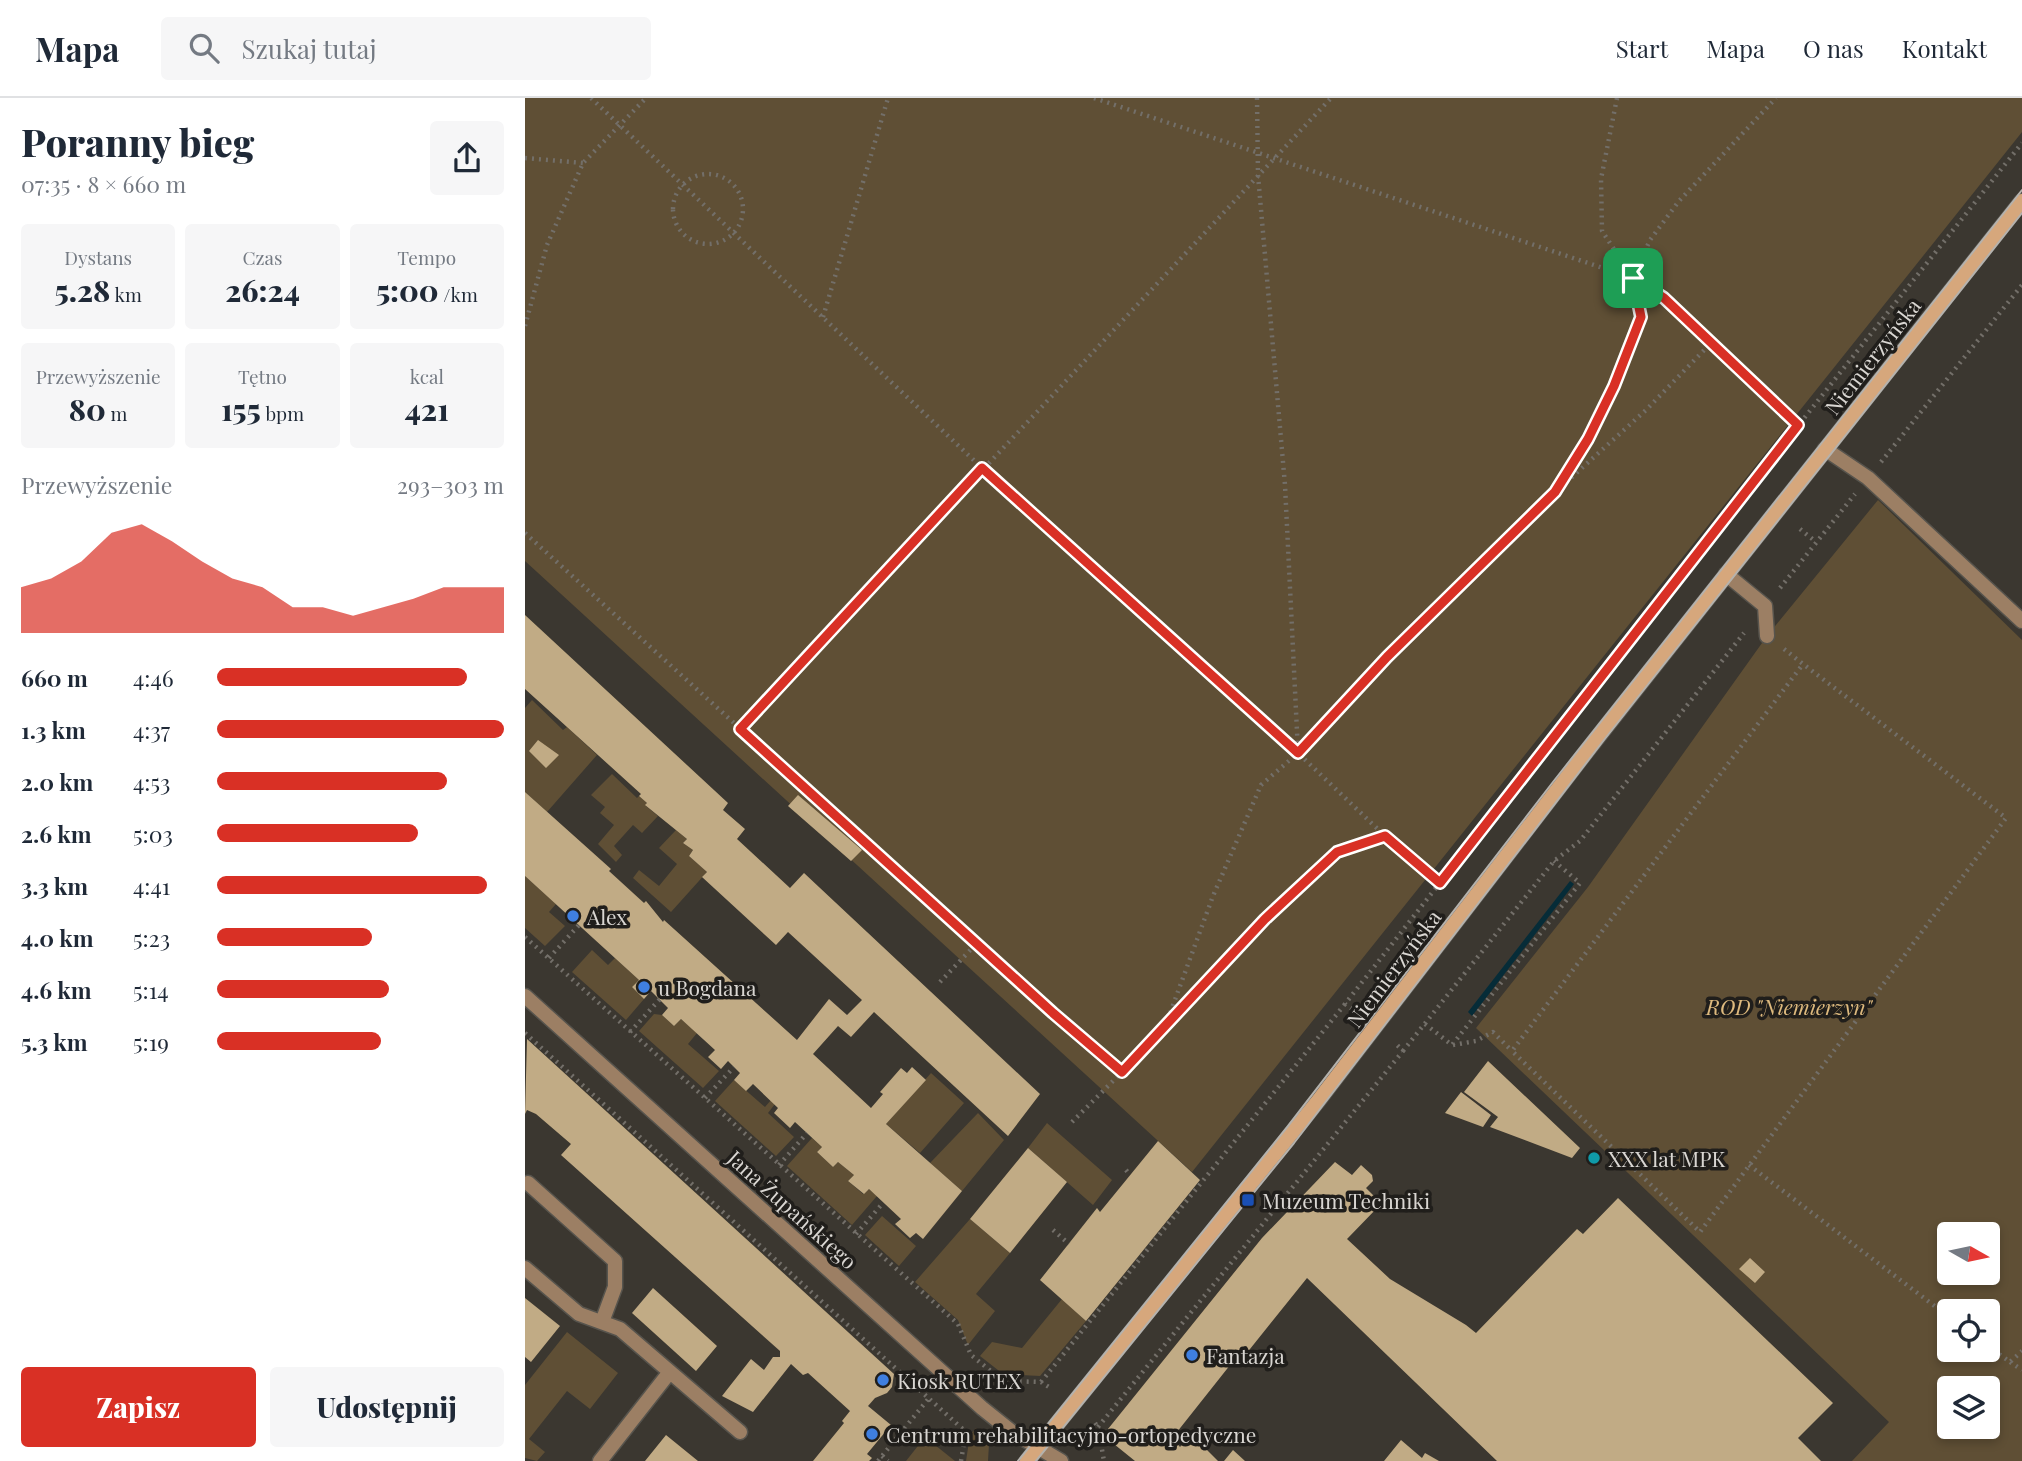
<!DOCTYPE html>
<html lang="pl">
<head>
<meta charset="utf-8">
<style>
  :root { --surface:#fff; --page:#f6f6f7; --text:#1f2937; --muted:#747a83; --line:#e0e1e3; --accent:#d93025 }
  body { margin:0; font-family:"Playfair Display",serif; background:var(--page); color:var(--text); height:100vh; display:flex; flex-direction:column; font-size:26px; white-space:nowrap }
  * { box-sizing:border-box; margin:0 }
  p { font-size:23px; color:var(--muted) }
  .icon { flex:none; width:38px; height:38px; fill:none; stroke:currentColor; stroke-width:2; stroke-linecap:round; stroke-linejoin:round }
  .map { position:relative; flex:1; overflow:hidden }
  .details { display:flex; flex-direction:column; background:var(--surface); width:525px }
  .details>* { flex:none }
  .needle { width:46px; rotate:99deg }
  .fabs { position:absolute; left:1412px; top:1124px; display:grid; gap:14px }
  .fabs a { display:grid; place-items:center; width:63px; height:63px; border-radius:7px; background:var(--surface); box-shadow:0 4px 10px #0003; font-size:35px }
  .pin { position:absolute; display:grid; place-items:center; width:60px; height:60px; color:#fff; margin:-30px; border-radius:14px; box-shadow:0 4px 10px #0006 }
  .round { display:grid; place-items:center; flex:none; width:74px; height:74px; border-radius:7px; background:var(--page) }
  .overview { display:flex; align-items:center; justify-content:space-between; height:119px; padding:0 21px }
  h1 { font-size:38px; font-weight:800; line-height:52px }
  .metrics { display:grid; grid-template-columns:repeat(3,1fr); gap:10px; height:119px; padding:7px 21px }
  .metrics div { display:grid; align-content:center; border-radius:7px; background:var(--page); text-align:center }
  .metrics b { font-size:30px; font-weight:800 }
  .metrics small { font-size:19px; font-weight:400 }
  .metrics p { font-size:19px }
  .chart { height:196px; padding:14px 21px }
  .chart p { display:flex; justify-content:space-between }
  .chart svg { width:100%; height:126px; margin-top:7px; fill:var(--accent); opacity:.7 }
  .cta { display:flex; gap:14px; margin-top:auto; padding:14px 21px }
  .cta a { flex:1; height:80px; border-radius:7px; background:var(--accent); color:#fff; font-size:28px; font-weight:800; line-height:80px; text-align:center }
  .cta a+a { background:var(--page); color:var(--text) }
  ul { padding:0 21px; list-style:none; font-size:23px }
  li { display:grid; grid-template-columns:112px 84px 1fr; align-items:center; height:52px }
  li i { height:18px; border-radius:9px; background:var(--accent) }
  header { display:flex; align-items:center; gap:42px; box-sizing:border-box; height:98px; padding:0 35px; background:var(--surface); border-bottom:2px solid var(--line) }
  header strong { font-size:33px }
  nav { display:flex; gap:38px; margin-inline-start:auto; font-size:24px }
  .search { width:490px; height:63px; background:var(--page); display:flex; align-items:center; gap:18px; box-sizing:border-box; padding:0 24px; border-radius:7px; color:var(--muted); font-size:26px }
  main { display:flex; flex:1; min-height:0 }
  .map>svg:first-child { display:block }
</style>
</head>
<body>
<header>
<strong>Mapa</strong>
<div class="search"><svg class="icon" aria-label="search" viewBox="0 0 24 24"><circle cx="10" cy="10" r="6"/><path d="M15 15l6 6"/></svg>Szukaj tutaj</div>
<nav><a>Start</a><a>Mapa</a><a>O nas</a><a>Kontakt</a></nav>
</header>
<main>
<section class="details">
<div class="overview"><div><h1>Poranny bieg</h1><p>07:35 · 8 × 660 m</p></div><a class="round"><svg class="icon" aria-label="share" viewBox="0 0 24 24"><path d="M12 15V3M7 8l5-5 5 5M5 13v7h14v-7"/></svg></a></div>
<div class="metrics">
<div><p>Dystans</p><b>5.28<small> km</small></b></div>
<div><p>Czas</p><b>26:24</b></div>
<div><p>Tempo</p><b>5:00<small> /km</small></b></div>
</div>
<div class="metrics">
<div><p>Przewyższenie</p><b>80<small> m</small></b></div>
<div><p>Tętno</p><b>155<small> bpm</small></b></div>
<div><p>kcal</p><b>421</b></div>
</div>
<div class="chart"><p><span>Przewyższenie</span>293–303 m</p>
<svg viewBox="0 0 160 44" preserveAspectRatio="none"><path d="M0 44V28L10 25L20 19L30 9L40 6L50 12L60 19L70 25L80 28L90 35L100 35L110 38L120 35L130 32L140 28L150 28L160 28V44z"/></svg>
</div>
<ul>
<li><b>660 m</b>4:46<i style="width:87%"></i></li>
<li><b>1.3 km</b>4:37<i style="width:100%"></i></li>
<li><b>2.0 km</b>4:53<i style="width:80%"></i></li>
<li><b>2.6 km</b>5:03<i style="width:70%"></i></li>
<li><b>3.3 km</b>4:41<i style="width:94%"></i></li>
<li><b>4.0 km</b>5:23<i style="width:54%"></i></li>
<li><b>4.6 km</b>5:14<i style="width:60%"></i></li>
<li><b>5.3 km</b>5:19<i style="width:57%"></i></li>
</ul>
<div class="cta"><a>Zapisz</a><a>Udostępnij</a></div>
</section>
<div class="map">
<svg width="1497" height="1363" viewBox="0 0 1497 1363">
  <rect width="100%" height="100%" fill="#3b3730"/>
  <path fill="#5f4f35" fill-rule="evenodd" d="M0,0H1497V34L667,1074L0,463Z
    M1353,402L1497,542V1363H1327L1364,1324L951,930L1063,789L1242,538ZM1424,1136H1463V1174H1424ZM1424,1213H1463V1251H1424ZM1424,1290H1463V1328H1424Z
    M7,602L38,632L42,629L72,657L22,714L0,694V610Z
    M87,676L112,700L114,698L122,705L121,708L133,718L117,735L108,727L89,748L97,757L91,764L73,746L89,727L75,715L80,709L66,697Z
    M151,732L162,741L158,745L168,752L164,758L182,774L146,814L108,780L114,772L134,788L152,766L134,750Z
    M0,778L31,806L24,814L40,828L20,848L0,830Z
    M67,852L83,867L90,860L114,882L107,889L119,901L101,922L47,874Z
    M129,916L137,917L149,928L156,921L172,935L163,946L194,973L178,990L114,933Z
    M406,975L439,1005L395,1055L361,1026Z
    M209,982L240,1009L246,1002L250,1006L243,1015L269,1039L251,1058L190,1003Z
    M453,1015L479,1042L437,1093L405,1065Z
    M522,1025L587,1082L568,1107L503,1050Z
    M287,1040L297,1049L292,1054L308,1069L313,1064L329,1077L323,1083L338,1096L344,1091L352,1098L327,1127L262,1068Z
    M357,1118L391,1148L374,1168L340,1137Z
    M445,1121L485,1155L451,1196L470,1213L443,1247L433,1222L390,1184Z
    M537,1201L561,1223L515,1278L478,1276L455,1258L467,1244L497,1250Z
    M42,1234L93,1275L65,1311L42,1293L4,1341L20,1354L12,1363L0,1360V1287Z
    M451,1330L464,1346L463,1363H441L445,1337Z
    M400,1339L430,1363H381Z"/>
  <path fill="#062c38" d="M1045,783L1049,786L947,918L943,914Z"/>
  <path fill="#c1ab85" d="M0,517L203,705L198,712L220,731L212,741L265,790L279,775L515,996L483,1038L349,914L326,939L313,928L288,956L346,1010L358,996L355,994L376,970L382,975L387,969L401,982L361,1026L437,1093L398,1141L391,1135L385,1140L370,1126L376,1121L344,1091L339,1096L323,1083L329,1077L313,1064L308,1069L292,1054L297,1049L270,1024L265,1030L249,1015L253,1010L228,986L221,993L209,982L215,975L203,963L196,971L183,959L190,952L156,921L149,928L137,917L143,910L126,893L119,901L107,889L114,882L0,778V694L86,771L84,773L119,805L121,803L138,824L139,822L272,942L304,901L322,917L337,902L263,834L251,847L177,779L182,774L164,758L168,752L158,745L162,741L120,707L122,705L114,698L116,696L0,591Z
    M13,642L34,657L21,670L4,653Z
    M273,697L337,752L326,763L263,708Z
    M2,941L369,1276L367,1289L362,1295L350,1300L343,1308L366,1327L342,1356L347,1360L344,1363H288L319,1325L317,1323L325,1313L283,1275L278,1277L266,1266L228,1314L197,1298L226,1261L239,1272L248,1259H255V1253L36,1057L46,1046L11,1016L2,1012L0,1016Z
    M963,963L1055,1050L1047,1060L965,1029L973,1019L939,994Z
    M936,994L966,1017L958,1029L920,1015Z
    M633,1043L675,1082L561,1223L515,1182L572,1110L575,1114Z
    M503,1050L542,1084L485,1155L445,1121Z
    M810,1064L827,1077L836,1067L847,1077L848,1083L841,1090L854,1103V1108L822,1141L865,1181L941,1227L951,1235L1052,1131L1058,1136L1093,1100L1308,1305L1273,1340L1296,1363H972L782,1180L721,1256L717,1252L652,1334L649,1332L645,1337L655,1349L664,1339L672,1342L693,1363H610L584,1342L583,1331L737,1140Z
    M1225,1160L1240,1174L1230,1185L1214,1171Z
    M128,1190L192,1248L171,1273L107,1215Z
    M0,1200L35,1228L6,1264L0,1259Z
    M141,1337L173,1363H120Z
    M876,1342L897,1360L900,1355L914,1363H859Z
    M708,1352L720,1363H699Z"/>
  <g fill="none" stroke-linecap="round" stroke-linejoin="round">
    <g stroke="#57544d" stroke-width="17">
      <path id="lane" d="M1300,351L1343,380L1497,523
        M1201,476L1240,508L1242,538"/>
    </g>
    <g stroke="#57544d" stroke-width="17">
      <path id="street" d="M0,898L457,1310L487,1334L536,1363
        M3,1085L90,1163V1189L77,1224
        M0,1170L54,1216L95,1231L215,1334
        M75,1363L144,1275"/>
    </g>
    <g stroke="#57544d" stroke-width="17">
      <path id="secondary" d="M502,1363L792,1004L1061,654L1497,103"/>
    </g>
    <path stroke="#736f69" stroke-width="4.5" stroke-dasharray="2 5" stroke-linecap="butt" d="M66,0L457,370L773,655L860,738L915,785
      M569,0L1108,180L1139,200L1273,327
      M732,0L733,77L760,387L773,654
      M1092,0L1076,81L1077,133L1108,180
      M0,60L58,65
      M148 111a35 35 0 1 1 70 0a35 35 0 1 1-70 0Z
      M298,219L363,0
      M0,228L22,147L58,65L121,0
      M1356,364L1497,187
      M1036,389L1121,312L1186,245
      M1223,391L1497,45
      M1275,431L1291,444
      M0,435L528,915L597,974L640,929L688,798L736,687L773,655L862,559L1030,394L1063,341L1089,288L1116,219L1108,180L1125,142L1154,103L1251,0
      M1255,490L1330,396
      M1259,551L1278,566L1481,720L1175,1134L987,953L1278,566
      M215,631L806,0
      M0,839L433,1226L446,1257L478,1283
      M24,860L54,827
      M415,884L452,845
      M827,911L820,906L1223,391L1229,395
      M900,926L927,947L1055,785L1029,763
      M642,927L740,821L812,754L860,738
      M105,934L135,901
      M0,935L441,1334
      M928,947L951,943L968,934L987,953
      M878,953L1029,763L1055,743L1219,535
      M180,1000L209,969
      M547,1024L597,974
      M254,1067L282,1035
      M1224,1067L1424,1219
      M601,1072L605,1077
      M528,1132L544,1146
      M331,1136L358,1105
      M1463,1248L1485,1264L1497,1253
      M1485,1264L1497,1272
      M516,1284L820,906
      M470,1291L478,1283L516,1284L524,1289
      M570,1325L573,1329L579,1363
      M573,1329L878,953L872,947
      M357,1358L363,1363
      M353,1363L404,1300
      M436,1363L441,1333"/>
    <use href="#lane" stroke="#9c7f64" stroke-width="14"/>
    <use href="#street" stroke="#9c7f64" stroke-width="14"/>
    <use href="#secondary" stroke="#d6a77c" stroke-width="14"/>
    <path stroke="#b5b2ad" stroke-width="2" d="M493,1363L763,1028L1028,684L1497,92
      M511,1363L769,1045L1079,642L1497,115"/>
  </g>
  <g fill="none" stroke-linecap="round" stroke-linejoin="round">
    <g stroke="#fff" stroke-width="14">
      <path id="route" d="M1108,180L1139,200L1273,327L915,785L860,738L812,754L740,821L597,974L528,915L215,631L457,370L773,655L862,559L1030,394L1063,341L1089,288L1116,219Z"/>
    </g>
    <use href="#route" stroke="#d93025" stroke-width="9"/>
  </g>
  <g fill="#3f7fe0" stroke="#201e1b" stroke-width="2.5">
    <circle cx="48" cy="818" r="7"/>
    <circle cx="119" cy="889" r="7"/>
    <circle cx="667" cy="1257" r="7"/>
    <circle cx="358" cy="1282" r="7"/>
    <circle cx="347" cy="1336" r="7"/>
  </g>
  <circle fill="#0f9aa8" stroke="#201e1b" stroke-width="2.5" cx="1069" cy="1060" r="7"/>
  <rect fill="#1a4fb4" stroke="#201e1b" stroke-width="2.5" x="716" y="1095" width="14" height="14" rx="3.5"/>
  <g text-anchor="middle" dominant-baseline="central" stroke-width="7" stroke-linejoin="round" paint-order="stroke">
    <g font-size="21" fill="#d9d6d2" stroke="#201e1b">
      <text transform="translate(1347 258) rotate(-52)">Niemierzyńska</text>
      <text transform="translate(868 870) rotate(-53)">Niemierzyńska</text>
      <text transform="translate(268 1111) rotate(42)">Jana Żupańskiego</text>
    </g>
    <g font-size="21" fill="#d9d6d2" stroke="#201e1b" text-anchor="start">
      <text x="62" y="818">Alex</text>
      <text x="133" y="889">u Bogdana</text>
      <text x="1083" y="1060">XXX lat MPK</text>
      <text x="737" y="1102">Muzeum Techniki</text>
      <text x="681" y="1257">Fantazja</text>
      <text x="372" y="1282">Kiosk RUTEX</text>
      <text x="361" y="1336">Centrum rehabilitacyjno-ortopedyczne</text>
    </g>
    <g font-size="21" font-style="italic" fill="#deba7e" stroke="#201e1b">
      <text x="1264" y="908">ROD "Niemierzyn"</text>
    </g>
  </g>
</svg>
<div class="fabs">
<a><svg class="needle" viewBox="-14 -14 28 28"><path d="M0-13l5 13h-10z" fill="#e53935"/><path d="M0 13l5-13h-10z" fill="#747a83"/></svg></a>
<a><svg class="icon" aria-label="locate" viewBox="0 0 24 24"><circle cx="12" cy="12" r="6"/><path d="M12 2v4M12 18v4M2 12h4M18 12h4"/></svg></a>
<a><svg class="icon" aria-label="layers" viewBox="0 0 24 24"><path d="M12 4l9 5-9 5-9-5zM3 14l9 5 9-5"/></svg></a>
</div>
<div class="pin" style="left:1108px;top:180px;background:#1e9e55"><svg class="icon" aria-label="arrive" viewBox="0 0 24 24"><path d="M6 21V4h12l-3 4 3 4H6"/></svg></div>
</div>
</main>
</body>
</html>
